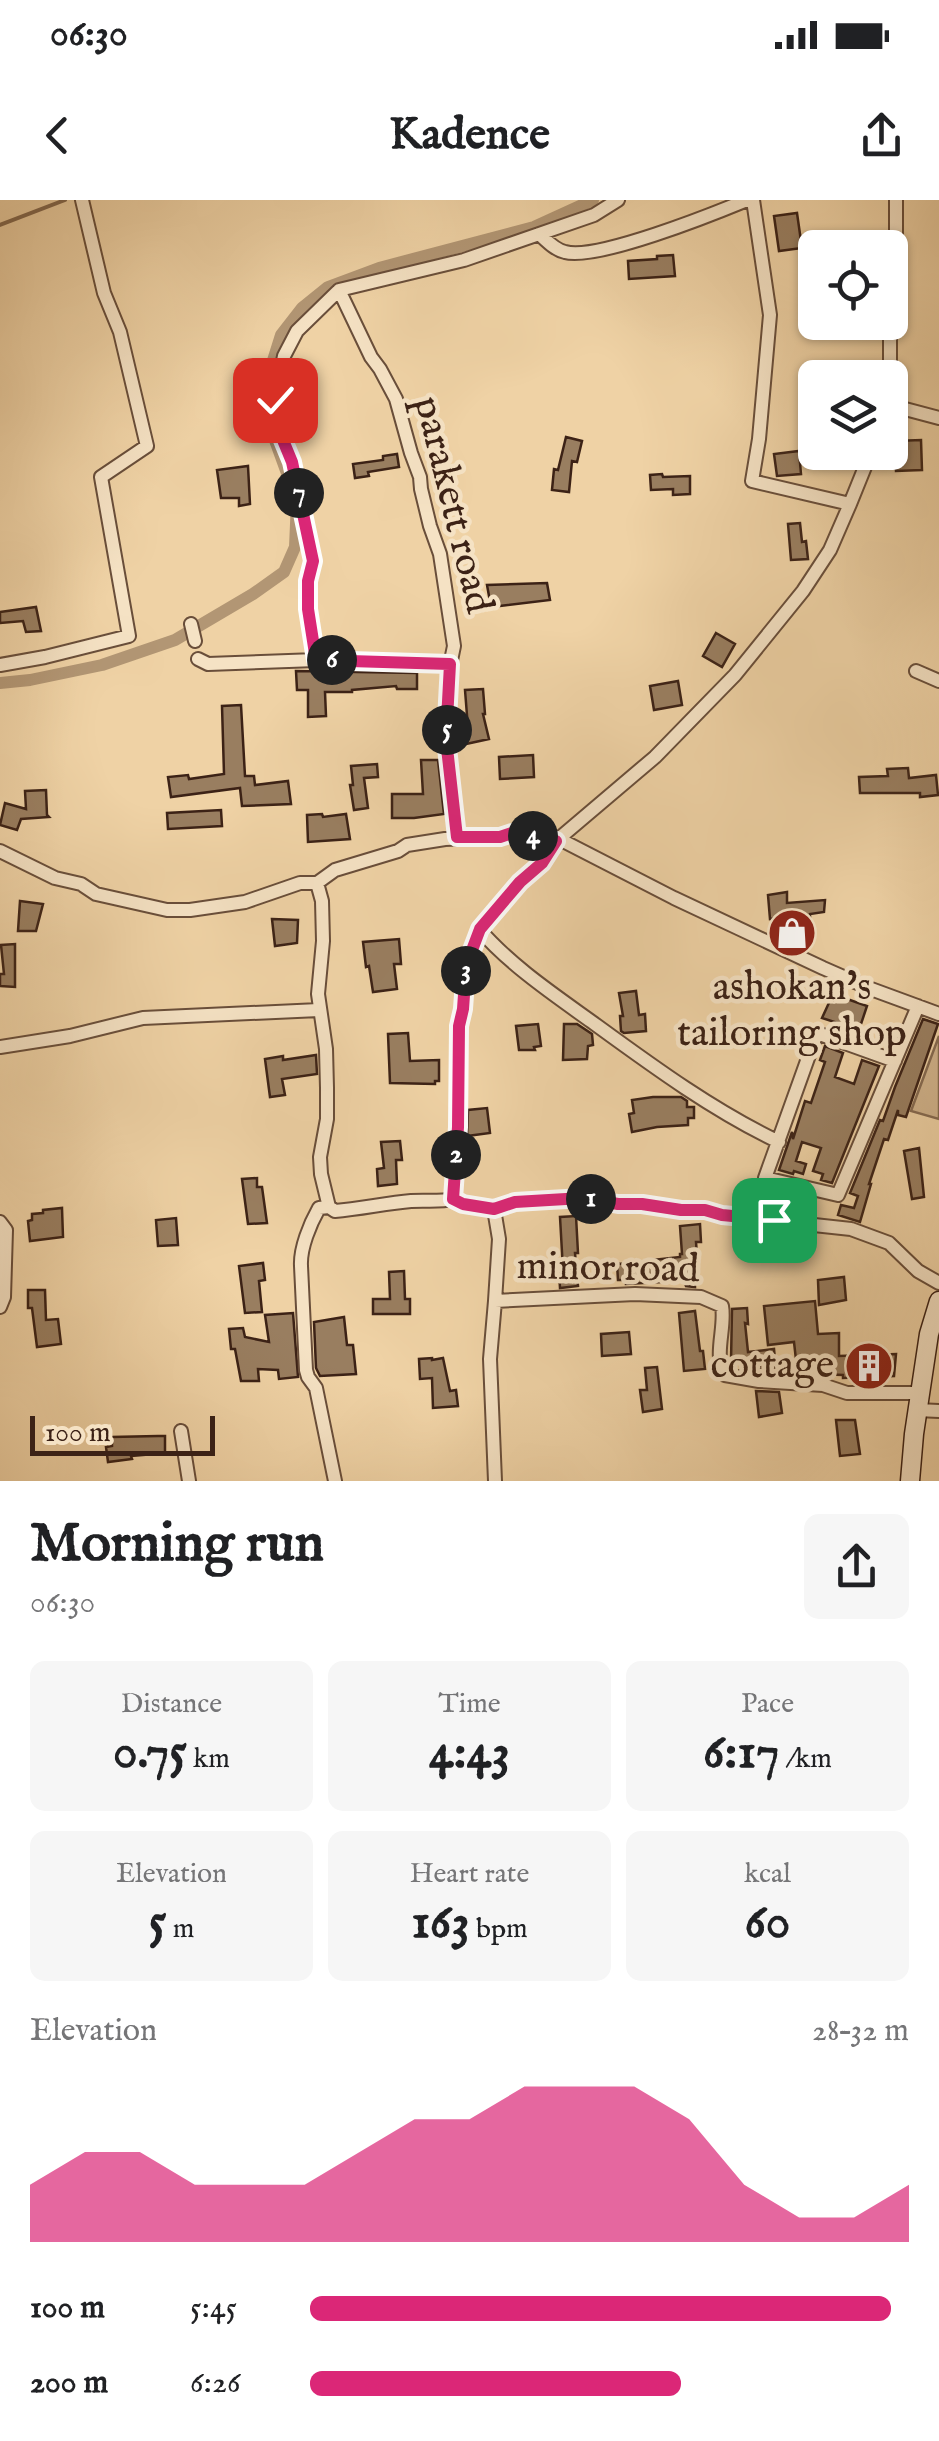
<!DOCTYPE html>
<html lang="en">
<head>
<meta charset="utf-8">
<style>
  :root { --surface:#fff; --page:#f6f6f6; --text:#202124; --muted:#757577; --accent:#db2777 }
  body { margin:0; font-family:"IM FELL English",serif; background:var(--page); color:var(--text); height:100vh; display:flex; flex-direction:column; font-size:38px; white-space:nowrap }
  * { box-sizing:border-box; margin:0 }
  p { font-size:32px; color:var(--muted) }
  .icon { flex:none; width:55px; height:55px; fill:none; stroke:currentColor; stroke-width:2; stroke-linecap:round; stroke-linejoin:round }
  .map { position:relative; height:1281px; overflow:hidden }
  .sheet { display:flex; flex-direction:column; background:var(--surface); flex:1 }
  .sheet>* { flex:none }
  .fabs { position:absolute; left:798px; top:30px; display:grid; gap:20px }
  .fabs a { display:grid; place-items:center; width:110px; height:110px; border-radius:15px; background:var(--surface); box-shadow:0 2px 8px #0004; font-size:50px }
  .scale { position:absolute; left:30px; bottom:25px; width:185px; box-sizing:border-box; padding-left:10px; border:5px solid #3c2216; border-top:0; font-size:28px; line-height:35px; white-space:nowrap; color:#3c2216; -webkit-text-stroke:8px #f5e2c4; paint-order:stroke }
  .pin { position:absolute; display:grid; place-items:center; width:85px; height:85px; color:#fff; margin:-42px; border-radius:20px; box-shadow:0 5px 15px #0006 }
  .km { position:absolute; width:50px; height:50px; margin:-25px; border-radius:50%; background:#222; color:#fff; font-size:28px; line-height:50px; text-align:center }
  .round { display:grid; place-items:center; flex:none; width:105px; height:105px; border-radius:15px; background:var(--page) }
  .overview { display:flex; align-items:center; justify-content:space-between; height:170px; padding:0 30px }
  h1 { font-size:55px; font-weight:700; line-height:75px }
  .stats { display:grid; grid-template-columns:repeat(3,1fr); gap:15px; height:170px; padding:10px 30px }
  .stats div { display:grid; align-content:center; border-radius:15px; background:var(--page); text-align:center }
  .stats b { font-size:50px; font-weight:700 }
  .stats small { font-size:28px; font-weight:400 }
  .stats p { font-size:28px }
  .chart { height:280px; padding:20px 30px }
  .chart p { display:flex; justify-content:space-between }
  .chart svg { width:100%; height:180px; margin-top:10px; fill:var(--accent); opacity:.7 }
  ul { padding:0 30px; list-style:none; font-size:32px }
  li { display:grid; grid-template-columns:160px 120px 1fr; align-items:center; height:75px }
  li i { height:25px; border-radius:12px; background:var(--accent) }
  .status { display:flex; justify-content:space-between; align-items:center; height:70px; padding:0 50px; background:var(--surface); direction:ltr }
  .status svg { height:28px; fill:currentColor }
  header { display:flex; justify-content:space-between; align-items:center; height:130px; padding:0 30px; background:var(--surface); font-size:45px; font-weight:700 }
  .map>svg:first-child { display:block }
</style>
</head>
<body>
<div class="status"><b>06:30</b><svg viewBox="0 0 49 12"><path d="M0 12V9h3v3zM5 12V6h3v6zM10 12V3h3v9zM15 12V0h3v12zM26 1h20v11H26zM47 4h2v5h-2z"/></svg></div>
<header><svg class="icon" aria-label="back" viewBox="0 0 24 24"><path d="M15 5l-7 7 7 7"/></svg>Kadence<svg class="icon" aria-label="share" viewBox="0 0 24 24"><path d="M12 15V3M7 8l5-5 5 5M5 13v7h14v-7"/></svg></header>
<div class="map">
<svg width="939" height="1281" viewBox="0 0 939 1281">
  <rect width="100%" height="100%" fill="#efd2a5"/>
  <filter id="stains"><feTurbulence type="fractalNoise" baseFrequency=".002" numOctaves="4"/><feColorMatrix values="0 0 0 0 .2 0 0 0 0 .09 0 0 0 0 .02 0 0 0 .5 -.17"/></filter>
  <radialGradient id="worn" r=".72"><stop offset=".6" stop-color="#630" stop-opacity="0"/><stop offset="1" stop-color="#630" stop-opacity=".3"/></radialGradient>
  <path fill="#d1b48d" stroke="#866b52" stroke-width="2.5" d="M939,836V919L911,911Z"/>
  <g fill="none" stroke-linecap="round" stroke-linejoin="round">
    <path stroke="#83684e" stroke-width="4" d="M0,25L65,0"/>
    <path stroke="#b29674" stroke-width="12" d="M0,483L30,480L102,465L175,440L253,394L284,372L295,347L297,301L272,232L270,170L281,135L302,108L328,87L379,68L534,27L593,0"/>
  </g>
  <path fill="#997e60" stroke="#3c2216" stroke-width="2.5" d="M797,13L802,48L779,51L774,16Z
    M673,55L675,76L629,79L628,61L657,59V56Z
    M566,237L582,241L577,262L572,261L569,292L552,290L554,269L558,270Z
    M921,240L922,270L896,271L895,241Z
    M799,251L801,274L777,276L774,254Z
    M397,254L399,267L368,272L369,276L355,278L353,264L383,260V256Z
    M248,266L250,304L239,306V298H221L217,270Z
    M662,274L663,277L690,276V294L673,295V289L651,290L650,275Z
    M800,323L802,342L806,341L808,359L791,360L788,324Z
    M547,383L550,400L491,407L487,385Z
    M36,407L41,431L26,432L23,421L0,423V412Z
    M716,433L735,444L722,467L703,456Z
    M296,471L417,473V489H397L396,486L352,490V492H325L326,516L308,517V490H297Z
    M678,481L682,505L654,510L650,486Z
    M483,489L485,514H483L489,539L466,544L462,529L468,528L465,490Z
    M241,505L245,576H254L255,585L288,581L291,604L242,606L240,588L171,597L168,577L188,575L189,579L224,574L222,506Z
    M533,555L534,577L500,579L499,557Z
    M421,560H438L444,614L414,618H392V594H423Z
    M377,564L378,577L364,578L368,608L354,610L350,585H353L351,566Z
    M908,568L909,578L936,575L938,595L920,597V593H860L859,577L888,576L887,569Z
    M46,590L47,615L49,617L21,619L17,630L0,625L5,603L26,609L25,591Z
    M221,610L222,626L168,629L167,613Z
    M322,614L323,617L346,614L350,639L308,642L307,615Z
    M787,692V703L825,700L824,712L810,714V720L796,721L795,716L770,719L768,695Z
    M20,701L43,704L36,731H18Z
    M272,719L298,720L297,743L275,746Z
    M399,739L401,764H394L397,789L373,792L369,766L366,767L363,742Z
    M15,744V787L0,786V774H4L1,745Z
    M636,791L639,815L645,814L646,831L624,833L621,831L620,816H623L619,793Z
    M833,794L867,806L859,830L822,818Z
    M923,819L938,824L906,917L898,915V910L888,940L884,939L869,984H871L860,1022L838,1015L841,1005L854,1008L858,996L850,993L880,920L883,921L895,887Z
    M538,824L541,846L534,847L535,850H519L516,826Z
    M564,824H577L592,834L593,845L588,846L587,859L563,860Z
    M408,833L410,861L439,860V881H435V884L390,883L388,834Z
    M825,846L843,853L835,877L854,884L862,860L879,866L832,983L821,980L823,974L813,971L821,948L802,942L796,961L806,964L803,974L794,971L793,974L779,970L792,932L793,939L805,901L811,903L825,862L820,860Z
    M316,855L317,874L282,879L285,895L270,897L265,859L283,856V860Z
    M653,897H681L687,901V907H694V918H688V925L657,927L632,932L629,914L634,913L632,900Z
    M487,908L490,933L467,936L468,910Z
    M400,941L402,960H396L397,984L378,986L377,969L384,968L381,942Z
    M919,948L924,997L912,999L904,951Z
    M257,978V987H262L267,1023L248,1024L242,979Z
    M769,990L815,1000L812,1014L782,1007L781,1011L764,1010Z
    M62,1008L63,1037L30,1041L28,1021L32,1020V1014L43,1013V1010Z
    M576,1016L578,1053H575L578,1086L560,1088L559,1071L563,1070L560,1017Z
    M176,1018L178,1045L158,1046L156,1020Z
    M700,1024L701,1042H696L699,1081H695V1087L686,1086L685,1082L681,1081L626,1084V1080H618L617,1064L653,1062L652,1060L680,1057V1054H682L680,1026Z
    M263,1063L265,1080L259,1081L262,1112L245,1113L239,1066Z
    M404,1071L405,1099H410V1114H373V1099H390L389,1072Z
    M844,1077L846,1100L819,1105L818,1080Z
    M28,1090H45L46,1120L58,1119L61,1144L37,1147L32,1108H28Z
    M815,1101L818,1134L839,1133V1156L896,1154L894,1176L843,1178V1175L817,1174L816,1167L797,1169L794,1142L768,1145L764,1106Z
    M747,1108L748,1124L745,1123L748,1152L774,1149L776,1171H760L759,1160L731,1162L732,1109Z
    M695,1111L700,1151H703L705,1169L684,1171L679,1113Z
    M293,1113L298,1177L279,1179L278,1170L258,1169L259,1181H241L235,1149H231L229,1129L243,1128L245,1137L269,1142L265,1115Z
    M344,1117L347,1145H353L356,1174L320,1176L316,1168L314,1122Z
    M629,1132L631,1154L602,1156L601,1134Z
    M432,1158V1160L443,1158L450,1191L456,1190L458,1206L433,1208L432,1178L420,1179L419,1159Z
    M657,1167L662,1209L643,1212L640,1190H647L645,1168Z
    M756,1191L779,1192L782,1213L759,1217Z
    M836,1220H855L860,1254L840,1256Z
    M158,1236H165V1253L131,1256L132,1259L108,1262L106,1247L112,1246V1237Z"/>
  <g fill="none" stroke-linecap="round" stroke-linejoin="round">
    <g stroke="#694e3a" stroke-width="16">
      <path id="street" d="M539,34C547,41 555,50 565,52C596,61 713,14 747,0
        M890,205L939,218
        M890,206V136L896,54V0
        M850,304L871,252
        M191,424L195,441
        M198,459L208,464L316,460L450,464
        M316,460L308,409V381L313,361L292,262L277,228L275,200L284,156L297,131L339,90
        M0,465L45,457L129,436L101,277L147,246L120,132L104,93L82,0
        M916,471L939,481
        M457,637L446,539L448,475L454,446L440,354L430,326L421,289L420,277L411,253L396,199L380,169L371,157L339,90L464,60L594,15L618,0
        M0,651L55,678L81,684L96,694L167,710H190L245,702L300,683H317L335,670L398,651L407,645L445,639L500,637L512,633H523L565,642L674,698L823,768L871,789L939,814
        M317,683L322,701L323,741L318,794L326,849L327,888V919L320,957L321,974L329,1007L335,1011C361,1009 386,1003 411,1001C425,1000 440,1002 453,999L463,1005L494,1009L515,1001L583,998L681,1010H705L722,1015L851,1029L889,1043L918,1071L939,1083
        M479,729C510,765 553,794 592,822C651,865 712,910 779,942
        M0,847L70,836L143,818L319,810
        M895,861L817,833L765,978L838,995L918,806
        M453,999L458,927L459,826L463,809L466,766L479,729L520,681L542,663L556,641L655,557L735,475L803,391L830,350L850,304L752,281L759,239L770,115L753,0
        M329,1007L319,1008C310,1024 300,1048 301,1066L306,1170L308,1177L316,1188L335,1281
        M494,1009L499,1039L495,1101L635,1094L701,1097L722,1106C726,1128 713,1155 725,1175L759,1181L823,1185L847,1193H921
        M0,1022L6,1030L4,1097L0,1107
        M495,1101L490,1159L495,1281
        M917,1210L939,1211
        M181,1231L189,1281"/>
    </g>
    <g stroke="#3c2216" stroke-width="21">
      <path id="secondary" d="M910,1281L914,1234L929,1134L939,1101"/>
    </g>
    <use href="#street" stroke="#f5e2c4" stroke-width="12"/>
    <use href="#secondary" stroke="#f5e2c4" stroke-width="18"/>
  </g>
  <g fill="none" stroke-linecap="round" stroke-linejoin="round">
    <g stroke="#fff" stroke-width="20">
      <path id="route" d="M275,200L278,228L292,262L313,361L308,381V409L316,460L450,464L446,539L457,637H500L512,633H523L556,641L542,663L520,682L480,729L466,766L463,809L459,826L458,927L453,999L463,1004L494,1009L515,1002L583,998L618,1004H642L681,1010H705L722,1015L774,1020"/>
    </g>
    <use href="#route" stroke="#db2777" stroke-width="12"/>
  </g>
  <defs>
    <g id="shop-disc" transform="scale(2.5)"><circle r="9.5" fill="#8f2418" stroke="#f5e2c4"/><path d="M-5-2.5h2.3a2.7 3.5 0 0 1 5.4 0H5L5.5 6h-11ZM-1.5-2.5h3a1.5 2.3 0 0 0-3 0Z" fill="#fff"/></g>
    <g id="building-disc" transform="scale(2.5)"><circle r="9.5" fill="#8f2418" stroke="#f5e2c4"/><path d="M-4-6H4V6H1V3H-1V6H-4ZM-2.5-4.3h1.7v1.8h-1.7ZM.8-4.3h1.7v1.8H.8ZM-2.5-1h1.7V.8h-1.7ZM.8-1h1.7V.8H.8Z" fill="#fff"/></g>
  </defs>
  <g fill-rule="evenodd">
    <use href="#shop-disc" x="792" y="733"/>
    <use href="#building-disc" x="869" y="1166"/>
  </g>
  <g text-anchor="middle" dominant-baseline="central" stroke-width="9" stroke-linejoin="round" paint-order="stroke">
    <g font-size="40" fill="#3c2216" stroke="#f5e2c4">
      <text transform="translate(452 305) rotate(76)">parakett road</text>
      <text transform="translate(608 1069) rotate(1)">minor road</text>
    </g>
    <g font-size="40" fill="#3c2216" stroke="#f5e2c4">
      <text x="792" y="788">ashokan's<tspan x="792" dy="46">tailoring shop</tspan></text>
      <text x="834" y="1166" text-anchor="end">cottage</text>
    </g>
  </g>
  <rect width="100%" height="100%" filter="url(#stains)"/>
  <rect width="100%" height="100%" fill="url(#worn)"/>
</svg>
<div class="fabs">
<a><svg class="icon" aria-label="locate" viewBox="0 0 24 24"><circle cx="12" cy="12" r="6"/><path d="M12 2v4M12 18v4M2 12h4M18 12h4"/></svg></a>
<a><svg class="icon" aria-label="layers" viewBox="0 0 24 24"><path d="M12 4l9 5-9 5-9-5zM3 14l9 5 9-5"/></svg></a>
</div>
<div class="scale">100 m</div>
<div class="pin" style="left:774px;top:1020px;background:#1e9e55"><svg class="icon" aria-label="arrive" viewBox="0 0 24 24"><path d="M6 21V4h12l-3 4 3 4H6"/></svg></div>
<div class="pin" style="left:275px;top:200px;background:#d93025"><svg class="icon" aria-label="check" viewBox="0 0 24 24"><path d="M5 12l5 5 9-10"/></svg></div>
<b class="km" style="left:591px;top:999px">1</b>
<b class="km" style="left:456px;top:955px">2</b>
<b class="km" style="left:466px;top:771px">3</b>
<b class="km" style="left:533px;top:636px">4</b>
<b class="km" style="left:447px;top:530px">5</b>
<b class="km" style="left:332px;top:460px">6</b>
<b class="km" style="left:299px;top:293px">7</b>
</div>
<section class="sheet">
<div class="overview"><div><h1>Morning run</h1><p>06:30</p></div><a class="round"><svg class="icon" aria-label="share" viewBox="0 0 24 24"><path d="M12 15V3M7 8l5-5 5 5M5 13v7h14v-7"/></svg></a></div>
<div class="stats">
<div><p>Distance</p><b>0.75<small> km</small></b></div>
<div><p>Time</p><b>4:43</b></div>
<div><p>Pace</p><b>6:17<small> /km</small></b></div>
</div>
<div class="stats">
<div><p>Elevation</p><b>5<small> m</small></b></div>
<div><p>Heart rate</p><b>163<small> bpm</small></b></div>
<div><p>kcal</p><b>60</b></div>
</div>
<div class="chart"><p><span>Elevation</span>28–32 m</p>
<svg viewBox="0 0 160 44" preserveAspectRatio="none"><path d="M0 44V30L10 22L20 22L30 30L40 30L50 30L60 22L70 14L80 14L90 6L100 6L110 6L120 14L130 30L140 38L150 38L160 30V44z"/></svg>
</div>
<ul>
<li><b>100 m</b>5:45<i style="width:97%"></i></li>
<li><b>200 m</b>6:26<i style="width:62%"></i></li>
</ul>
</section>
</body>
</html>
